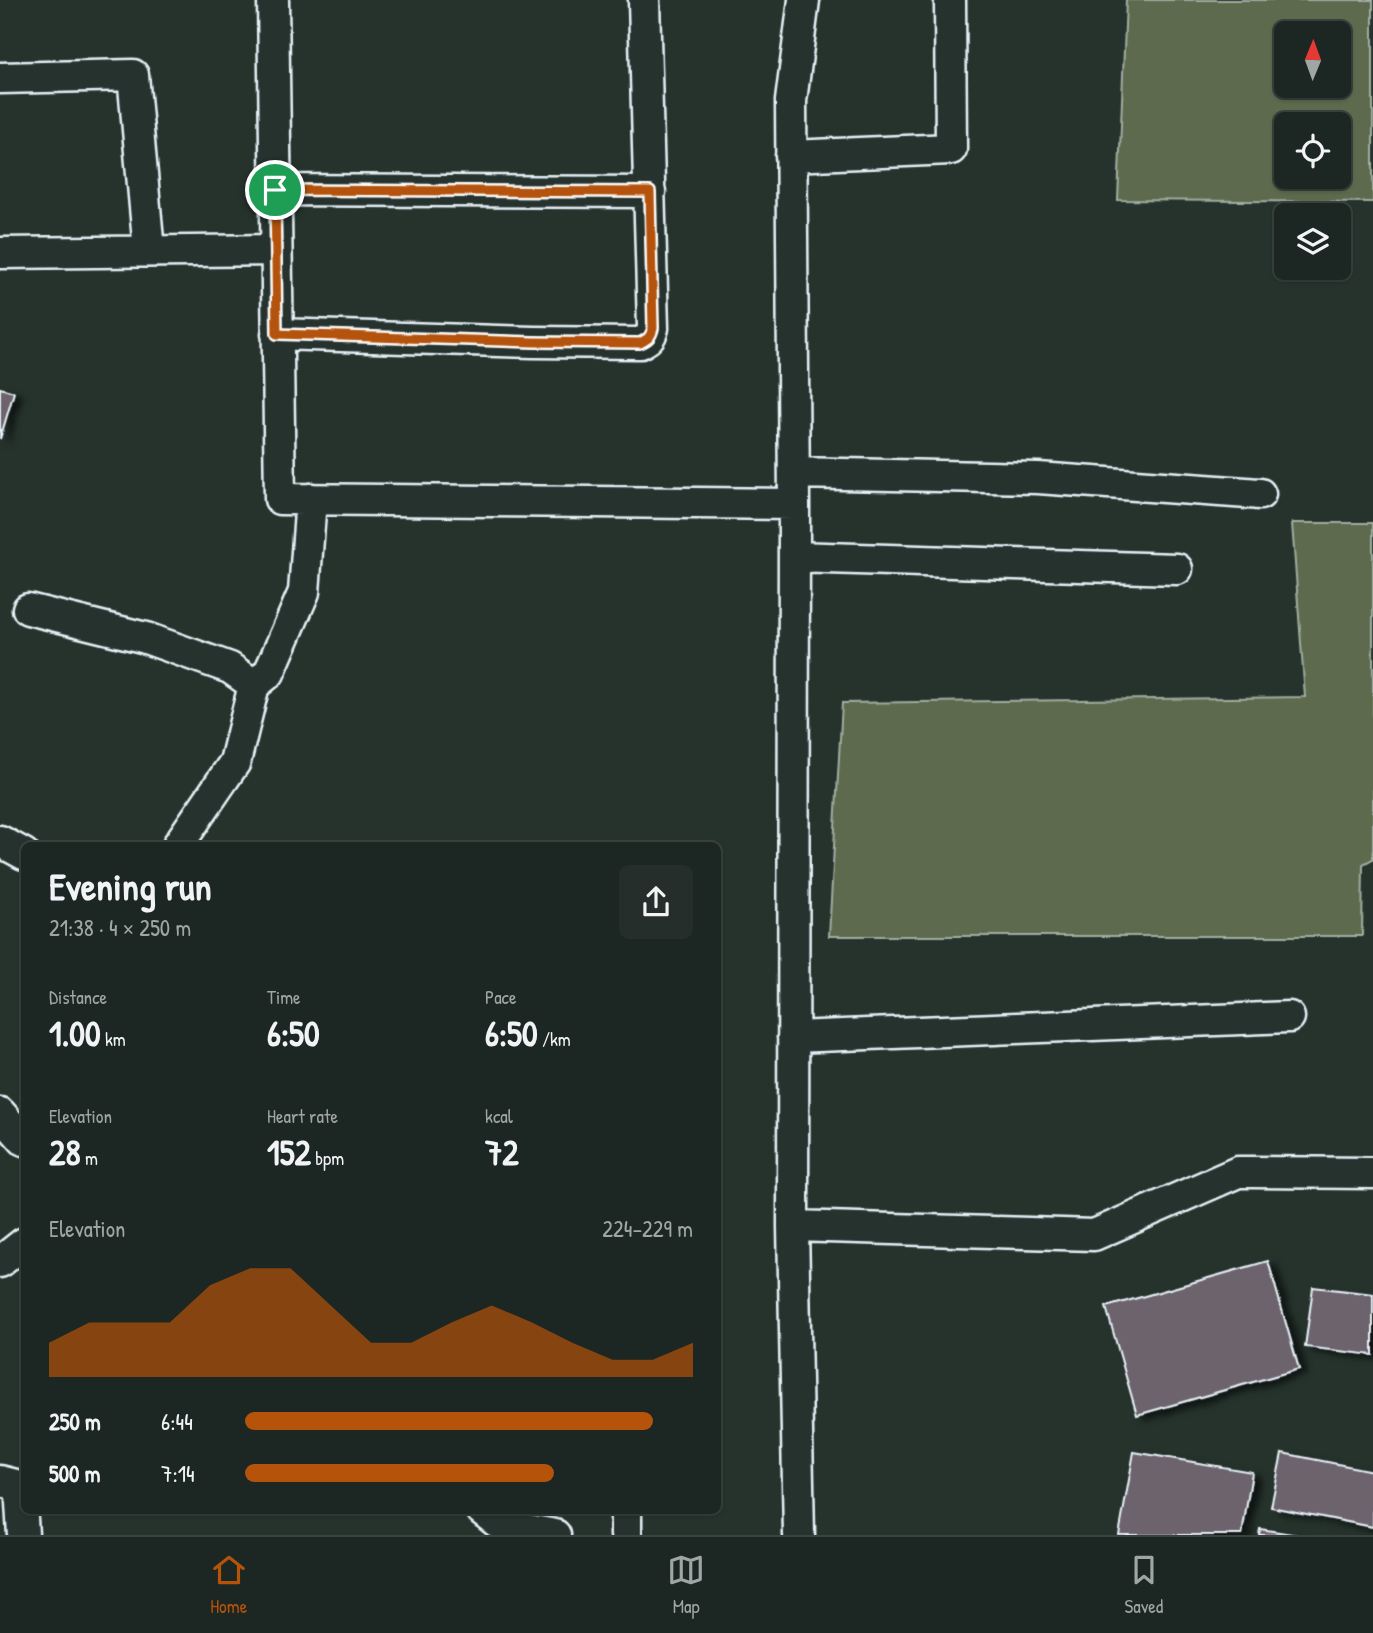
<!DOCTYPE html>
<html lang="en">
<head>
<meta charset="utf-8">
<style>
  :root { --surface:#1c2622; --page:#252e2a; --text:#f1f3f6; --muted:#a0a5a5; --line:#3a4340; --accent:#b45309 }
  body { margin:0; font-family:"Patrick Hand",sans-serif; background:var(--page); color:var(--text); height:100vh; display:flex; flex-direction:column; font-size:26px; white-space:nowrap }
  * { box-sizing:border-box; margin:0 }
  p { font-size:23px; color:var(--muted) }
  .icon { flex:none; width:38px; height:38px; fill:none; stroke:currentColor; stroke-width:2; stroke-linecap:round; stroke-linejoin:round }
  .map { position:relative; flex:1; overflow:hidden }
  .drawer { position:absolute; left:21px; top:842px; width:700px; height:672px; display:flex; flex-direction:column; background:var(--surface); border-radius:10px; box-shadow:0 2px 5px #0004,0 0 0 2px var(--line) }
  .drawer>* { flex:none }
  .needle { width:46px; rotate:1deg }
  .tools { position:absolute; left:1274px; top:21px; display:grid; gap:14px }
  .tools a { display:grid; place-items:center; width:77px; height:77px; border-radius:10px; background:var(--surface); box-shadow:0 2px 5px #0004,0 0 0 2px var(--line); font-size:35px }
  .pin { position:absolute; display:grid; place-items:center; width:60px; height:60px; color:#fff; margin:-30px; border:4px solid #fff; border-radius:50%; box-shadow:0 2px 7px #0007 }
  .round { display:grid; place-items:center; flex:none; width:74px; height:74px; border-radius:10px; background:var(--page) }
  .head { display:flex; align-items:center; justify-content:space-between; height:119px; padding:0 28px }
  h1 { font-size:38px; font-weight:700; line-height:52px }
  .figures { display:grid; grid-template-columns:repeat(3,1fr); gap:10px; height:119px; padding:7px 28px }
  .figures div { display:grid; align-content:center }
  .figures b { font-size:35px; font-weight:700 }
  .figures small { font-size:19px; font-weight:400 }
  .figures p { font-size:19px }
  .chart { height:196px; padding:14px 28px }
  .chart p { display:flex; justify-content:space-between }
  .chart svg { width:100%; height:126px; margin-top:7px; fill:var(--accent); opacity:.7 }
  ul { padding:0 28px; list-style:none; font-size:23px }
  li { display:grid; grid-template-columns:112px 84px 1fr; align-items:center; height:52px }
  li i { height:18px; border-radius:9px; background:var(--accent) }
  .menu { display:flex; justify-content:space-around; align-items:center; height:98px; border-top:2px solid var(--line); background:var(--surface); font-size:19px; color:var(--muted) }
  .menu a { display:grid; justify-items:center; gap:4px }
  .menu .on { color:var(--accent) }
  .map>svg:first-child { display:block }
</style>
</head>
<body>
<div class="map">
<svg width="1373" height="1535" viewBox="0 0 1373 1535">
  <defs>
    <filter id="shadow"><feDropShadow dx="8" dy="4.5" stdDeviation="3.5" flood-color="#0009"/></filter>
  </defs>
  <rect width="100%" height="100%" fill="#26332d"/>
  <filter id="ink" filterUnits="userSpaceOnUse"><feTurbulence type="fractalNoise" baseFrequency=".0143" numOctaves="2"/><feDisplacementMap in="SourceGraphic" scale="14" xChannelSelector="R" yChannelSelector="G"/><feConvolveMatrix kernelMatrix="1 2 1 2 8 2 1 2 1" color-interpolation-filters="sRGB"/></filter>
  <g filter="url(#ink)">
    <path fill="#5d6b4d" stroke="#a2aea2" stroke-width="2" fill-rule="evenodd" d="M1126,0H1373V202L1118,200ZM1286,33H1339V86H1286ZM1286,124H1339V177H1286Z
      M1292,523H1373V859L1363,864L1362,936H829L842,703L1305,697Z"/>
    <path fill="#6c646d" stroke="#e8f1f8" stroke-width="2" filter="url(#shadow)" d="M0,388L14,392L0,439Z
      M1268,1261L1299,1369L1137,1415L1106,1307Z
      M1313,1287L1373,1294V1355L1305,1347Z
      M1134,1452L1252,1472L1242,1535H1119Z
      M1282,1453L1373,1471V1527L1271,1507Z
      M1260,1529L1298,1535H1259Z"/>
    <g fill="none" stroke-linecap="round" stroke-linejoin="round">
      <g stroke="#e8f1f8" stroke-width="35">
        <path id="minor" d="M273,0L280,499L794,504L793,1226L1094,1235L1238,1172L1373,1173
          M0,78L133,75L149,251
          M791,156L951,149L950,0
          M275,190L650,192
          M0,253L275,250
          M277,334L533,342L640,343C648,339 651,337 653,328L644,0
          M794,473L1038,478L1260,494
          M794,504L791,101L804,0
          M794,557L1177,569
          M28,609L146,638L230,668L254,685
          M0,841L24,854
          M178,845L235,762L254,685L269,673L304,592L311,499
          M793,1037L1289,1017
          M0,1113L24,1140
          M793,1226L799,1535
          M0,1262L24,1243
          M0,1481L20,1486L23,1535
          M482,1510L501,1525L555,1535
          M626,1510V1535"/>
      </g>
      <use href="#minor" stroke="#26332d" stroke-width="30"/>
    </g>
  </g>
  <g fill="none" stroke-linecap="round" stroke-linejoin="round" filter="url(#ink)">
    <g stroke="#fff" stroke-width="14">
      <path id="route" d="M275,190L650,192L653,328C651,337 648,339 640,343L533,342L277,334Z"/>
    </g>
    <use href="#route" stroke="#b45309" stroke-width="9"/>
  </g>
</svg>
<div class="tools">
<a><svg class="needle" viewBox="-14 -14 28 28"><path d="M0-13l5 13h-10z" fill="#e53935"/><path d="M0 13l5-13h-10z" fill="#a0a5a5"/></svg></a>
<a><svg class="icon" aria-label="locate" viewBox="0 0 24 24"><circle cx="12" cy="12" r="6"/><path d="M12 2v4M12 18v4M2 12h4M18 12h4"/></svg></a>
<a><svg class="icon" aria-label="layers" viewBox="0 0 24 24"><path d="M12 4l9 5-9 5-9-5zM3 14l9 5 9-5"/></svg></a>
</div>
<div class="pin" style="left:275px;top:190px;background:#1e9e55"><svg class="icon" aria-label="arrive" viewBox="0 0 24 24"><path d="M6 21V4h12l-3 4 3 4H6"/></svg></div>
<section class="drawer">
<div class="head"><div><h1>Evening run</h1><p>21:38 · 4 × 250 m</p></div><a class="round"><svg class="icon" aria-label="share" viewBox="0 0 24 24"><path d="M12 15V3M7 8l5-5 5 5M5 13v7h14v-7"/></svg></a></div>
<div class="figures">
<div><p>Distance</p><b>1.00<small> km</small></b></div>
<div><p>Time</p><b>6:50</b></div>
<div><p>Pace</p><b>6:50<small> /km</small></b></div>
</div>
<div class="figures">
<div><p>Elevation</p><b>28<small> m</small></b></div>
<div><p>Heart rate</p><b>152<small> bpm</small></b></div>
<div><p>kcal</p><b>72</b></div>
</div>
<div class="chart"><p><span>Elevation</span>224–229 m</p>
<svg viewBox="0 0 160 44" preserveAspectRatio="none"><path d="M0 44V32L10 25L20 25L30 25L40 12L50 6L60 6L70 19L80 32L90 32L100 25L110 19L120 25L130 32L140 38L150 38L160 32V44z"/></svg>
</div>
<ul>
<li><b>250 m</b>6:44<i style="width:91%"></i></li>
<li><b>500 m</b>7:14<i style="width:69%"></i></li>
</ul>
</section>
</div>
<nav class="menu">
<a class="on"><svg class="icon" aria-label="home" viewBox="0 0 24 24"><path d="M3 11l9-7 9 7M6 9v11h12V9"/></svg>Home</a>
<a><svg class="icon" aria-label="map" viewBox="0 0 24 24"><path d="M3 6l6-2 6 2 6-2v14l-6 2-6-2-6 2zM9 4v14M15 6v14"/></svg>Map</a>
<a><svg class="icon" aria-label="saved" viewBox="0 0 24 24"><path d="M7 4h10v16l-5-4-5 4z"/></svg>Saved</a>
</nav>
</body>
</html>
